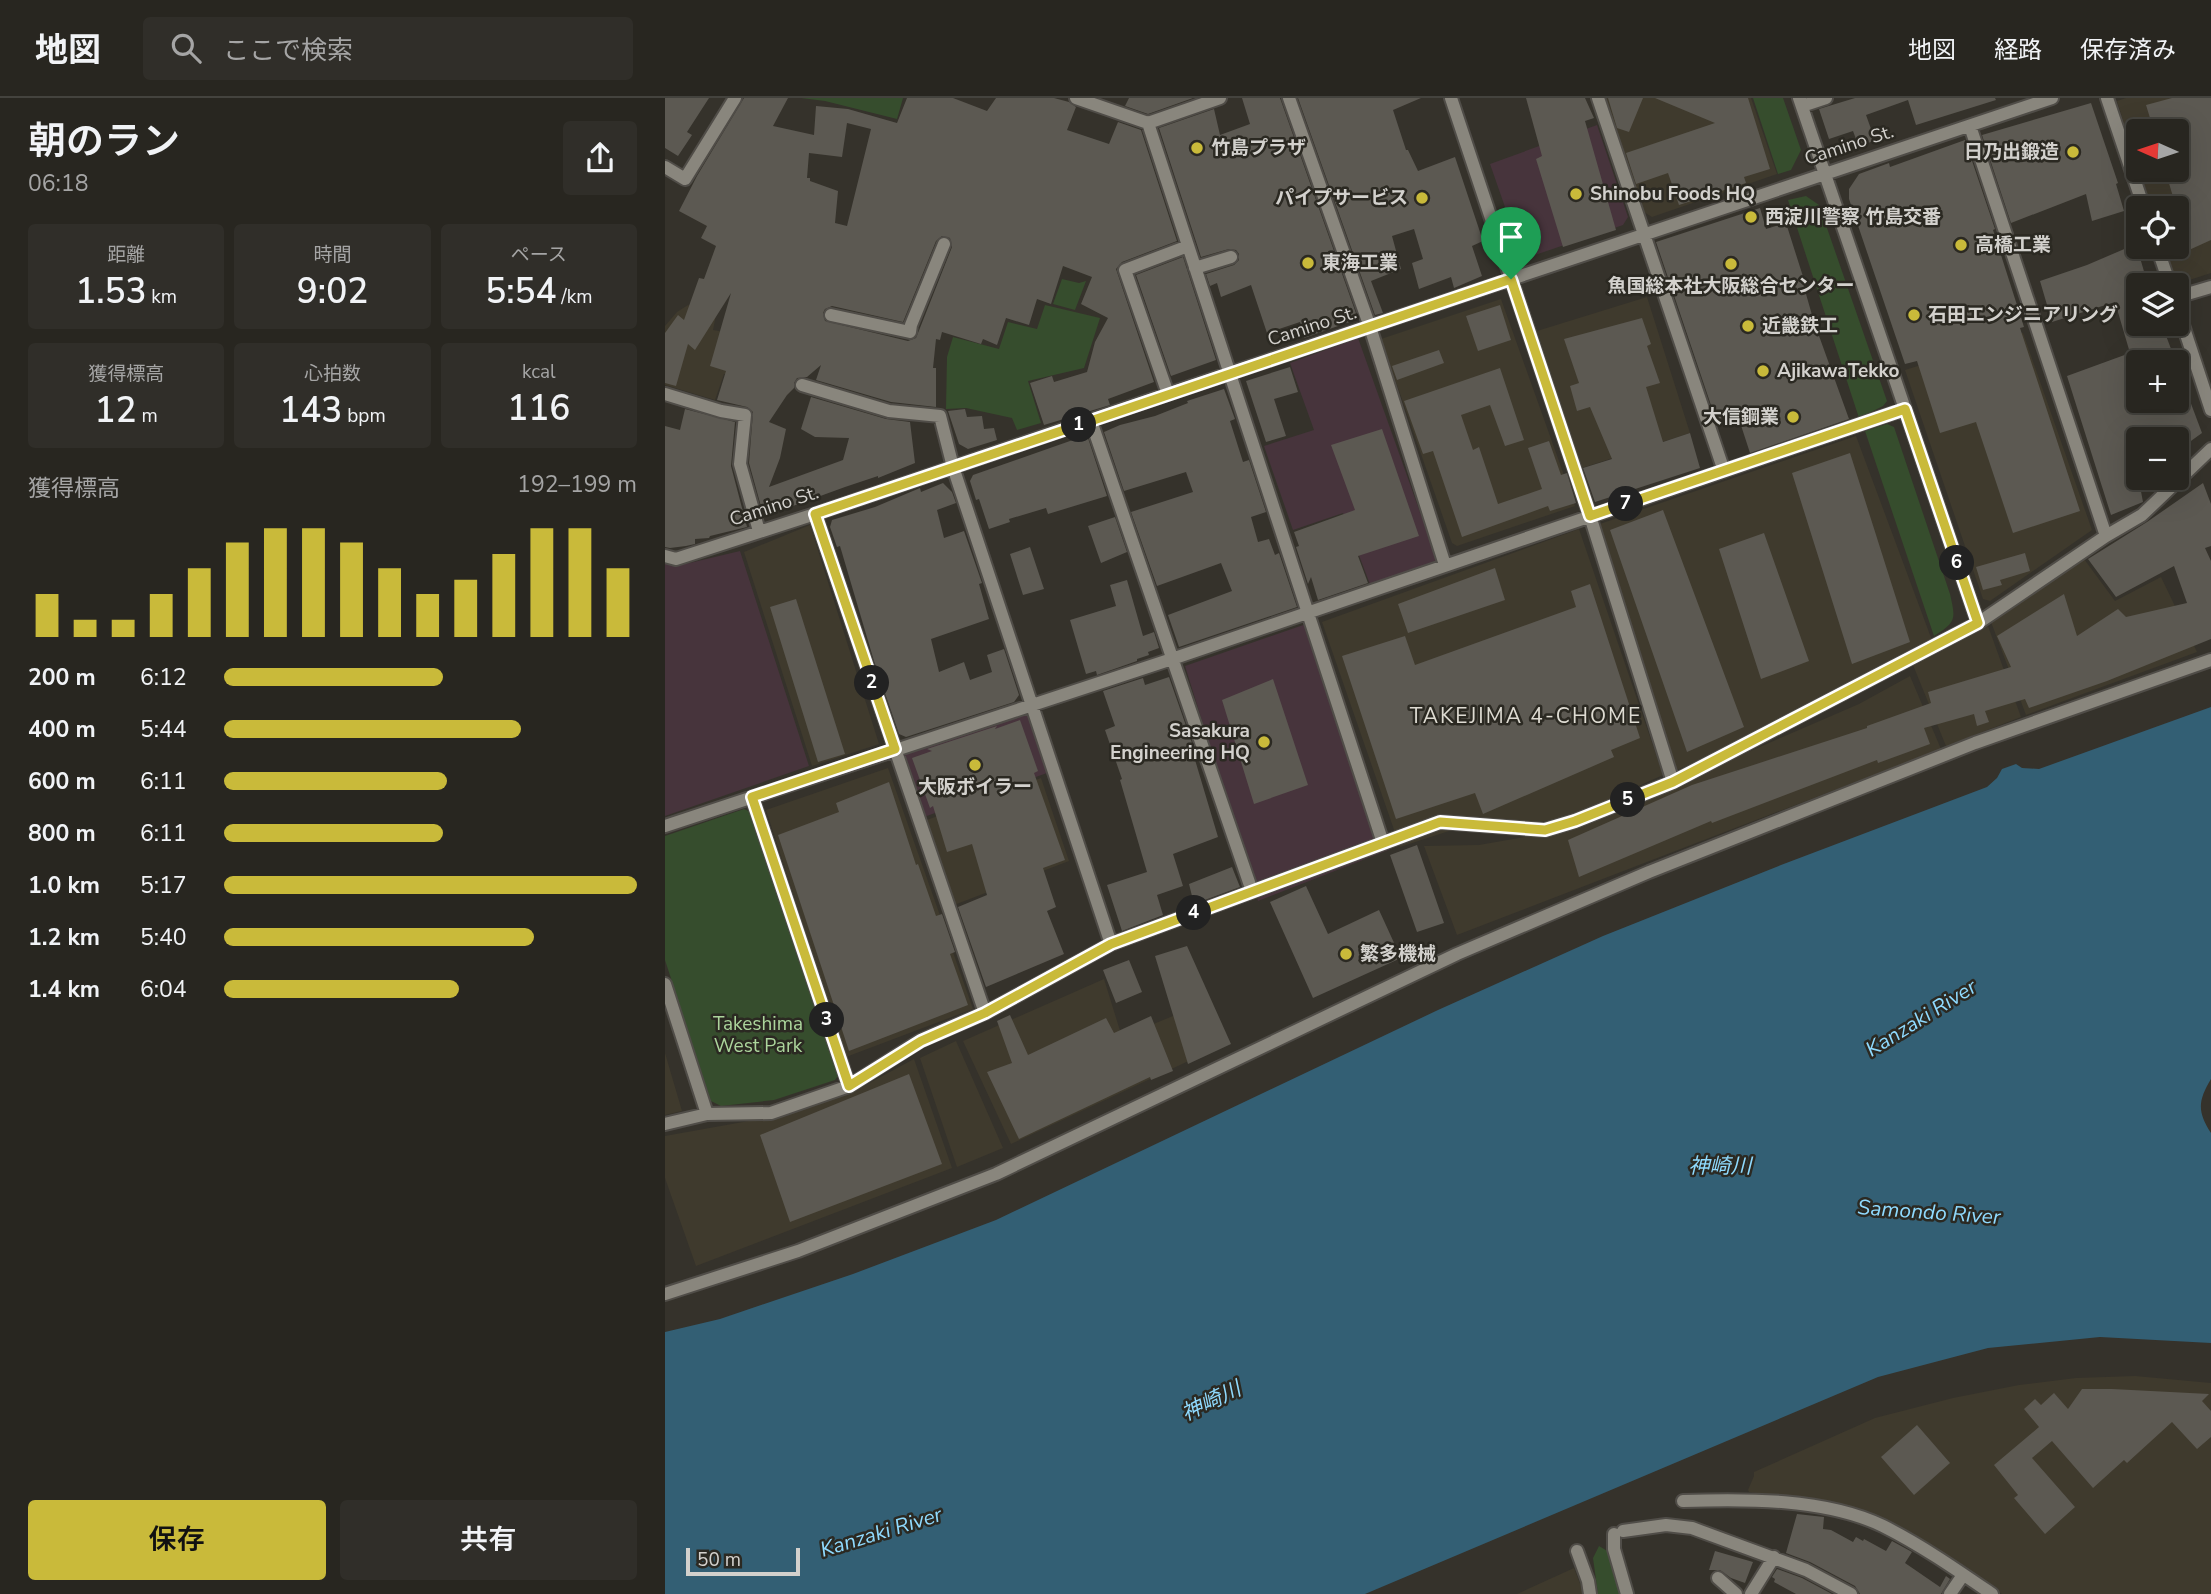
<!DOCTYPE html>
<html lang="ja">
<head>
<meta charset="utf-8">
<style>
  :root { --surface:#282620; --page:#302e29; --text:#f1f3f6; --muted:#a5a5a5; --line:#44433e; --accent:#c9ba3a }
  body { margin:0; font-family:"Nunito Sans","Noto Sans JP",sans-serif; background:var(--page); color:var(--text); height:100vh; display:flex; flex-direction:column; font-size:26px; white-space:nowrap }
  * { box-sizing:border-box; margin:0 }
  p { font-size:23px; color:var(--muted) }
  .icon { flex:none; width:38px; height:38px; fill:none; stroke:currentColor; stroke-width:2; stroke-linecap:round; stroke-linejoin:round }
  .map { position:relative; flex:1; overflow:hidden }
  .details { display:flex; flex-direction:column; background:var(--surface); width:665px }
  .details>* { flex:none }
  .needle { width:46px; rotate:273deg }
  .fabs { position:absolute; left:1461px; top:21px; display:grid; gap:14px }
  .fabs a { display:grid; place-items:center; width:63px; height:63px; border-radius:7px; background:var(--surface); box-shadow:0 7px 28px #0002,0 0 0 2px var(--line); font-size:35px }
  .scale { position:absolute; left:21px; bottom:18px; width:114px; box-sizing:border-box; padding-left:7px; border:4px solid #d3d1cd; border-top:0; font-size:19px; line-height:24px; white-space:nowrap; color:#d3d1cd; -webkit-text-stroke:5px #2b2922; paint-order:stroke }
  .pin { position:absolute; display:grid; place-items:center; width:60px; height:60px; color:#fff; margin:-72px -30px; border-radius:50% 50% 50% 0; rotate:-45deg; box-shadow:0 0 7px #0007 }
  .pin .icon { rotate:45deg }
  .km { position:absolute; width:35px; height:35px; margin:-18px; border-radius:50%; background:#222; color:#fff; font-size:19px; line-height:35px; text-align:center }
  .round { display:grid; place-items:center; flex:none; width:74px; height:74px; border-radius:7px; background:var(--page) }
  .headline { display:flex; align-items:center; justify-content:space-between; height:119px; padding:0 28px }
  h1 { font-size:38px; font-weight:600; line-height:52px }
  .stats { display:grid; grid-template-columns:repeat(3,1fr); gap:10px; height:119px; padding:7px 28px }
  .stats div { display:grid; align-content:center; border-radius:7px; background:var(--page); text-align:center }
  .stats b { font-size:35px; font-weight:600 }
  .stats small { font-size:19px; font-weight:400 }
  .stats p { font-size:19px }
  .chart { height:196px; padding:14px 28px }
  .chart p { display:flex; justify-content:space-between }
  .chart svg { width:100%; height:126px; margin-top:7px; stroke:var(--accent); stroke-width:6 }
  .button { display:flex; gap:14px; margin-top:auto; padding:14px 28px }
  .button a { flex:1; height:80px; border-radius:7px; background:var(--accent); color:#111; font-size:28px; font-weight:600; line-height:80px; text-align:center }
  .button a+a { background:var(--page); color:var(--text) }
  ul { padding:0 28px; list-style:none; font-size:23px }
  li { display:grid; grid-template-columns:112px 84px 1fr; align-items:center; height:52px }
  li i { height:18px; border-radius:9px; background:var(--accent) }
  header { display:flex; align-items:center; gap:42px; box-sizing:border-box; height:98px; padding:0 35px; background:var(--surface); border-bottom:2px solid var(--line) }
  header strong { font-size:33px }
  nav { display:flex; gap:38px; margin-inline-start:auto; font-size:24px }
  .search { width:490px; height:63px; background:var(--page); display:flex; align-items:center; gap:18px; box-sizing:border-box; padding:0 24px; border-radius:7px; color:var(--muted); font-size:26px }
  main { display:flex; flex:1; min-height:0 }
  .map>svg:first-child { display:block }
</style>
</head>
<body>
<header>
<strong>地図</strong>
<div class="search"><svg class="icon" aria-label="search" viewBox="0 0 24 24"><circle cx="10" cy="10" r="6"/><path d="M15 15l6 6"/></svg>ここで検索</div>
<nav><a>地図</a><a>経路</a><a>保存済み</a></nav>
</header>
<main>
<section class="details">
<div class="headline"><div><h1>朝のラン</h1><p>06:18</p></div><a class="round"><svg class="icon" aria-label="share" viewBox="0 0 24 24"><path d="M12 15V3M7 8l5-5 5 5M5 13v7h14v-7"/></svg></a></div>
<div class="stats">
<div><p>距離</p><b>1.53<small> km</small></b></div>
<div><p>時間</p><b>9:02</b></div>
<div><p>ペース</p><b>5:54<small> /km</small></b></div>
</div>
<div class="stats">
<div><p>獲得標高</p><b>12<small> m</small></b></div>
<div><p>心拍数</p><b>143<small> bpm</small></b></div>
<div><p>kcal</p><b>116</b></div>
</div>
<div class="chart"><p><span>獲得標高</span>192–199 m</p>
<svg viewBox="0 0 160 44" preserveAspectRatio="none"><path d="M5 44V29M15 44V38M25 44V38M35 44V29M45 44V20M55 44V11M65 44V6M75 44V6M85 44V11M95 44V20M105 44V29M115 44V24M125 44V15M135 44V6M145 44V6M155 44V20"/></svg>
</div>
<ul>
<li><b>200 m</b>6:12<i style="width:53%"></i></li>
<li><b>400 m</b>5:44<i style="width:72%"></i></li>
<li><b>600 m</b>6:11<i style="width:54%"></i></li>
<li><b>800 m</b>6:11<i style="width:53%"></i></li>
<li><b>1.0 km</b>5:17<i style="width:100%"></i></li>
<li><b>1.2 km</b>5:40<i style="width:75%"></i></li>
<li><b>1.4 km</b>6:04<i style="width:57%"></i></li>
</ul>
<div class="button"><a>保存</a><a>共有</a></div>
</section>
<div class="map">
<svg width="1546" height="1496" viewBox="0 0 1546 1496">
  <rect width="100%" height="100%" fill="#35322b"/>
  <path fill="#47343c" d="M932,27L963,119L958,127L870,157L854,149L825,66Z
    M693,240L772,462L706,489L678,415L628,432L599,348L649,332L625,265Z
    M75,453L144,668L0,718V465L12,468Z
    M647,524L726,751L593,803L520,568Z
    M362,612L382,675L259,719L237,654Z"/>
  <path fill="#3f3a2d" d="M940,0H1086L1112,76L987,119L979,114L956,53Z
    M1461,0H1546V175L1512,186L1499,149H1512V110H1487L1474,72H1512V33H1474L1473,70L1452,3Z
    M982,199L1025,335L917,370L872,233Z
    M836,201L910,408L792,448L787,445L716,241Z
    M23,207L51,217L48,232L66,235L80,280L59,276L50,302L0,287V228L12,214Z
    M1358,235L1427,432L1325,503L1318,501L1240,272Z
    M1191,338L1268,545L1146,612L1010,673L929,428Z
    M145,427L214,646L147,668L79,454Z
    M914,431L998,677L900,721L784,733L735,749L657,524Z
    M1419,461L1450,503L1496,479L1532,554L1361,617L1326,524Z
    M1323,528L1356,619L1281,648L1248,567Z
    M1245,578L1276,651L792,837L759,748L814,747L905,731L1194,606Z
    M223,670L308,911L181,959L101,712Z
    M376,680L404,763L289,807L259,723Z
    M439,881L457,939L542,904L562,945L346,1046L298,943Z
    M291,943L338,1050L292,1069L255,960Z
    M0,955L17,1013L0,1017Z
    M249,961L287,1070L31,1168L0,1080V1038L106,1019L197,989Z
    M1470,1278L1546,1285V1496H1337L1233,1430L1188,1410L1164,1403L1084,1394L1083,1392L1089,1378V1374L1210,1320L1288,1300L1354,1287L1411,1280Z
    M909,1470L919,1496H852Z"/>
  <path fill="#364d2d" d="M136,0H238L232,21L160,3Z
    M1088,0H1118L1136,52L1126,72L1113,76Z
    M1141,98L1154,107L1222,303L1218,308L1194,320L1123,102Z
    M397,181L414,185L421,183L410,212L388,206Z
    M380,207L435,220L419,270L363,283L376,325L352,332L347,320L301,310L281,311L282,259L288,239L334,251L343,224L372,231Z
    M1222,326L1229,329L1285,496C1291,522 1291,524 1269,538L1200,333Z
    M79,711L88,715L175,975L170,982L109,1002L56,1008L46,1003L0,862V738Z
    M934,1448L944,1454L956,1496H933L928,1460Z"/>
  <path fill="#335f74" d="M1546,609V981C1533,1003 1532,1013 1546,1035V1245L1435,1239L1323,1250L1213,1279L700,1496H0V1234L55,1221L188,1176L331,1122L773,912L938,838L1116,767L1322,689L1332,680L1337,671L1351,666L1357,670L1374,671Z"/>
  <path fill="#5c5952" fill-rule="evenodd" d="M0,0H44L22,34L27,37L13,58L0,50Z
    M79,0H123L108,28L149,37L151,8L183,11L232,25L242,0H288L322,13L331,0H389L404,4L411,9L402,32L444,46L453,24L476,32L512,143L457,164L451,171L489,284L443,301L445,307L379,327L365,285L387,278L389,284L422,274L430,244L443,220L416,206L427,179L398,168L386,206L372,201L364,227L341,220L332,247L318,241L316,246L277,234L275,242L271,241L268,270H271V309L226,304L151,282L156,267L142,279L132,280L129,285V290L122,297L104,324L121,331L115,360L104,389L178,362L184,340L150,339L136,331L146,299L221,321L245,324L250,365L213,380V378L180,389L106,416L97,412L84,365L88,314L82,309L52,302L61,273L45,268L66,195L30,252L23,246L11,288L0,285V235L13,217L19,222L34,180L39,181L51,148L36,140L42,128L14,113L32,78ZM182,25L206,31L182,128L170,125L173,93L145,83V80H142L144,55L177,59ZM277,138L285,140L287,149L251,240L243,243L160,223L158,215L160,211L167,208L238,224L271,143Z
    M464,0H528L483,16L460,8Z
    M577,0H615L693,221L639,240L635,224L602,235L586,187L556,199L552,185L545,188L541,176L569,167L574,162V156L571,152L564,151L536,159L494,30L549,11L555,37L585,26Z
    M633,0H756L728,12L741,52H743L753,73L790,59L818,143L807,148L817,178L789,190L786,179L754,191L747,165L758,161L749,131L727,138L736,171L706,183L718,215L710,217Z
    M861,0H920L929,20L920,23L951,132L898,149L871,61L877,58Z
    M943,0H978L964,34L952,30Z
    M990,0H1083L1105,71L1079,79L1081,85L1014,107L1003,75L971,86L961,55L1050,25Z
    M1190,0H1330L1331,2L1251,27L1243,2L1201,17L1210,42L1194,49L1188,33L1164,41L1154,11Z
    M1507,0H1546V142L1524,152L1500,72H1512V33H1489L1481,7Z
    M1426,5L1453,85L1451,86L1459,113L1427,123L1421,96L1346,125L1317,37Z
    M1300,42L1330,131L1328,132L1359,229L1355,230L1415,413L1348,435L1311,324L1275,335L1252,263L1240,266L1184,101V91L1194,76L1224,65L1225,69Z
    M1095,110L1101,131L1121,125L1141,188L1139,189L1149,224L1184,321L1085,355L1072,315L1051,322L991,144Z
    M1471,146L1483,187H1474V226H1508L1510,232L1500,235L1511,264H1474V303H1512L1513,271L1537,335L1512,353V341H1474V383L1478,404L1446,417L1402,278L1465,255L1450,204L1387,224L1375,183L1422,167Z
    M518,159L551,262L506,278L471,177Z
    M835,207L846,242L813,253L801,218Z
    M977,220L986,246L982,248L995,285L981,289L998,344L1025,335L1035,370L930,404L918,370L947,361L925,309L912,313L905,288L914,285L899,241Z
    M774,252L779,265L732,282L727,268Z
    M625,269L633,294L609,301L621,338L601,344L581,283Z
    M835,270L859,342L840,348L825,307L796,317L808,352L814,349L833,406L877,391L863,350L884,343L896,377L902,375L911,405L885,413L883,408L797,439L768,353L758,356L739,303Z
    M559,291L570,321L565,323L578,364L584,362L601,414L586,419L593,444L604,441L610,457L614,455L632,509L514,549L503,517L567,493L556,465L492,488L466,414L528,394L521,374L459,393L439,334L455,327L490,318L523,305L522,303Z
    M20,311L70,324L66,368L82,429L45,438L44,440L30,441V446L21,448L5,450L0,449V328L15,332Z
    M300,311L302,319L317,318L319,331L329,330L332,342L303,351L294,346L283,313Z
    M717,331L754,438L693,458L703,485L653,502L646,479L643,486L631,449L634,448L629,434L690,412L666,347Z
    M422,337L442,398L383,416L381,410L344,421L345,424L324,431L314,401L311,402L305,383L308,377Z
    M1185,355L1245,544L1187,566L1127,375Z
    M278,385L287,394L291,405L272,412L279,440L299,433L317,485L314,486L324,521L266,541L274,574L299,564L305,582L327,574L322,557L339,551L354,597L349,604L241,639L234,636L209,563L175,448L172,449L165,429L167,422L210,409L255,390L256,394Z
    M1538,385L1546,406V448L1540,450L1546,463V541L1442,583L1364,610L1360,601L1320,613L1324,624L1312,628L1309,616L1259,630L1265,646L1213,665L1212,662L1047,725L1046,723L914,779L903,742L1027,687L1202,630V628L1266,605L1263,594L1346,569L1332,538L1399,496L1412,538L1453,511L1461,519L1522,505L1509,468L1451,499L1423,461L1482,424Z
    M998,412L1079,629L1022,654L945,432Z
    M450,419L462,454L436,465L423,428Z
    M1099,435L1144,563L1096,581L1054,451Z
    M365,449L379,491L358,497L345,456Z
    M1360,455L1365,473L1335,482L1337,487L1318,492L1311,469Z
    M830,470L840,502L743,535L733,506Z
    M462,482L478,538L489,534L494,550L483,554L484,557L472,561V563L432,577L431,573L421,576L405,522L451,508L445,487Z
    M925,486L975,640L946,652L949,659L818,716L810,695L731,721L677,558L740,538L750,567L911,509L906,493Z
    M131,501L180,656L153,664L105,509Z
    M504,579L527,645H525L553,739L508,756L518,788L492,797L498,817L457,833L442,787L482,774L455,682L457,681L440,632L450,628L438,593L478,580L480,587Z
    M608,581L643,687L589,706L557,602Z
    M355,622L373,673L369,675L400,762L378,770L391,809L382,813L399,856L321,889L293,809L322,797L307,746L282,754L268,708L265,710L247,660L267,653L262,651L332,628L330,631Z
    M224,684L251,767L253,766L271,818L277,816L290,854L285,856L303,907L184,953L113,737L174,714L171,705Z
    M752,747L779,825L752,834L725,757Z
    M567,769L575,789L529,806L524,786Z
    M641,788L663,836L714,812L736,860L648,900L605,804Z
    M522,848L566,946L523,966L490,858Z
    M464,862L477,894L451,905L438,872Z
    M345,917L363,957L441,920L449,935L486,918L508,973L486,982L485,979L354,1041L322,974L347,965L332,923Z
    M244,976L277,1066L125,1124L95,1037Z
    M1417,1291H1447L1544,1296L1537,1303L1546,1313V1339L1532,1351L1507,1324L1462,1365L1459,1362L1428,1390L1387,1343L1367,1360L1410,1409L1380,1436L1349,1400L1353,1397L1329,1367L1374,1329L1359,1311L1370,1301L1376,1307L1389,1295L1403,1311Z
    M1252,1327L1285,1365L1249,1397L1216,1359Z
    M1132,1416L1159,1419L1158,1431L1166,1432L1188,1444L1191,1439L1198,1443L1199,1441L1221,1453L1227,1443L1247,1454L1240,1465L1275,1489L1281,1478L1285,1481L1276,1496H1195L1190,1488L1145,1464L1121,1455Z
    M1050,1453L1088,1464L1080,1485L1066,1480L1055,1472H1044Z
    M1112,1471L1137,1480L1167,1496H1131L1109,1484L1110,1481L1107,1479Z"/>
  <g fill="none" stroke-linecap="round" stroke-linejoin="round">
    <g stroke="#504d48" stroke-width="16">
      <path id="minor" d="M411,0L483,25L555,0
        M624,0L705,229L780,467
        M786,0L925,418L1008,684
        M933,0L1059,373
        M1134,0L1313,525
        M1442,0L1479,110
        M1137,8L1161,0
        M483,25L718,745
        M1305,28L1441,438
        M0,69L20,81L70,0
        M1492,149L1505,187
        M530,170L566,159
        M1512,199L1546,189
        M1512,209L1546,312
        M166,217L245,234L246,227L279,146
        M137,287L224,313L275,318L288,369L446,846
        M0,296L56,313L80,317L75,366L94,433
        M503,296L460,172L523,148
        M426,323L587,793
        M150,416L320,915
        M0,458L11,461L150,416L503,296L1387,0
        M87,699L184,988
        M0,728L507,561L1240,311
        M0,886L42,1016
        M0,1026L42,1016L106,1015L184,988L255,943L320,915L446,846L775,724L880,732L910,723L1008,684L1313,525L1441,438L1477,417L1546,351
        M0,1196L133,1153L331,1076L792,856L984,774L1310,645L1546,562
        M1018,1403C1080,1401 1160,1400 1218,1428C1256,1447 1292,1472 1327,1496
        M958,1433L1001,1427L1027,1430L1141,1472L1186,1496
        M949,1436V1451L962,1496
        M912,1453L923,1483L925,1496
        M1053,1480L1071,1496
        M1086,1496L1109,1459
        M1285,1496L1298,1477"/>
    </g>
    <use href="#minor" stroke="#89867d" stroke-width="12"/>
  </g>
  <g fill="none" stroke-linecap="round" stroke-linejoin="round">
    <g stroke="#fff" stroke-width="14">
      <path id="route" d="M846,181L925,418L1240,311L1313,525L1008,684L910,723L880,732L775,724L446,846L320,915L256,943L184,988L87,699L230,651L150,416Z"/>
    </g>
    <use href="#route" stroke="#c9ba3a" stroke-width="9"/>
  </g>
  <g fill="#c9ba3a" stroke="#2b2922" stroke-width="2.5">
    <circle cx="532" cy="50" r="7"/>
    <circle cx="1408" cy="54" r="7"/>
    <circle cx="911" cy="96" r="7"/>
    <circle cx="757" cy="100" r="7"/>
    <circle cx="1086" cy="119" r="7"/>
    <circle cx="1296" cy="147" r="7"/>
    <circle cx="643" cy="165" r="7"/>
    <circle cx="1066" cy="166" r="7"/>
    <circle cx="1249" cy="217" r="7"/>
    <circle cx="1083" cy="228" r="7"/>
    <circle cx="1098" cy="273" r="7"/>
    <circle cx="1128" cy="319" r="7"/>
    <circle cx="599" cy="644" r="7"/>
    <circle cx="310" cy="667" r="7"/>
    <circle cx="681" cy="856" r="7"/>
  </g>
  <g text-anchor="middle" dominant-baseline="central" stroke-width="5" stroke-linejoin="round" paint-order="stroke">
    <g font-size="19" fill="#d3d1cd" stroke="#2b2922">
      <text transform="translate(1184 47) rotate(-18)">Camino St.</text>
      <text transform="translate(647 228) rotate(-18)">Camino St.</text>
      <text transform="translate(109 408) rotate(-18)">Camino St.</text>
    </g>
    <g font-size="19" font-weight="bold" fill="#d3d1cd" stroke="#2b2922" text-anchor="start">
      <text x="546" y="50">竹島プラザ</text>
      <text x="1394" y="54" text-anchor="end">日乃出鍛造</text>
      <text x="925" y="96">Shinobu Foods HQ</text>
      <text x="743" y="100" text-anchor="end">パイプサービス</text>
      <text x="1100" y="119">西淀川警察 竹島交番</text>
      <text x="1310" y="147">高橋工業</text>
      <text x="657" y="165">東海工業</text>
      <text x="1066" y="188" text-anchor="middle">魚国総本社大阪総合センター</text>
      <text x="1263" y="217">石田エンジニアリング</text>
      <text x="1097" y="228">近畿鉄工</text>
      <text x="1112" y="273">AjikawaTekko</text>
      <text x="1114" y="319" text-anchor="end">大信鋼業</text>
      <text x="585" y="633" text-anchor="end">Sasakura<tspan x="585" dy="22">Engineering HQ</tspan></text>
      <text x="310" y="689" text-anchor="middle">大阪ボイラー</text>
      <text x="695" y="856">繁多機械</text>
    </g>
    <g font-size="19" fill="#acd59c" stroke="#2b2922">
      <text x="93" y="926">Takeshima<tspan x="93" dy="22">West Park</tspan></text>
    </g>
    <g font-size="21" letter-spacing="2" fill="#dedbd2" stroke="#2b2922">
      <text x="861" y="618">TAKEJIMA 4-CHOME</text>
    </g>
    <g font-size="21" font-style="italic" fill="#8fdafe" stroke="#2b2922">
      <text transform="translate(1256 920) rotate(-32)">Kanzaki River</text>
      <text x="1055" y="1068">神崎川</text>
      <text transform="translate(1264 1114) rotate(4)">Samondo River</text>
      <text transform="translate(546 1303) rotate(-26)">神崎川</text>
      <text transform="translate(216 1434) rotate(-17)">Kanzaki River</text>
    </g>
  </g>
</svg>
<div class="fabs">
<a><svg class="needle" viewBox="-14 -14 28 28"><path d="M0-13l5 13h-10z" fill="#e53935"/><path d="M0 13l5-13h-10z" fill="#a5a5a5"/></svg></a>
<a><svg class="icon" aria-label="locate" viewBox="0 0 24 24"><circle cx="12" cy="12" r="6"/><path d="M12 2v4M12 18v4M2 12h4M18 12h4"/></svg></a>
<a><svg class="icon" aria-label="layers" viewBox="0 0 24 24"><path d="M12 4l9 5-9 5-9-5zM3 14l9 5 9-5"/></svg></a>
<a>+</a>
<a>−</a>
</div>
<div class="scale">50 m</div>
<div class="pin" style="left:846px;top:181px;background:#1e9e55"><svg class="icon" aria-label="arrive" viewBox="0 0 24 24"><path d="M6 21V4h12l-3 4 3 4H6"/></svg></div>
<b class="km" style="left:414px;top:327px">1</b>
<b class="km" style="left:207px;top:585px">2</b>
<b class="km" style="left:162px;top:922px">3</b>
<b class="km" style="left:529px;top:815px">4</b>
<b class="km" style="left:963px;top:702px">5</b>
<b class="km" style="left:1292px;top:465px">6</b>
<b class="km" style="left:961px;top:406px">7</b>
</div>
</main>
</body>
</html>
